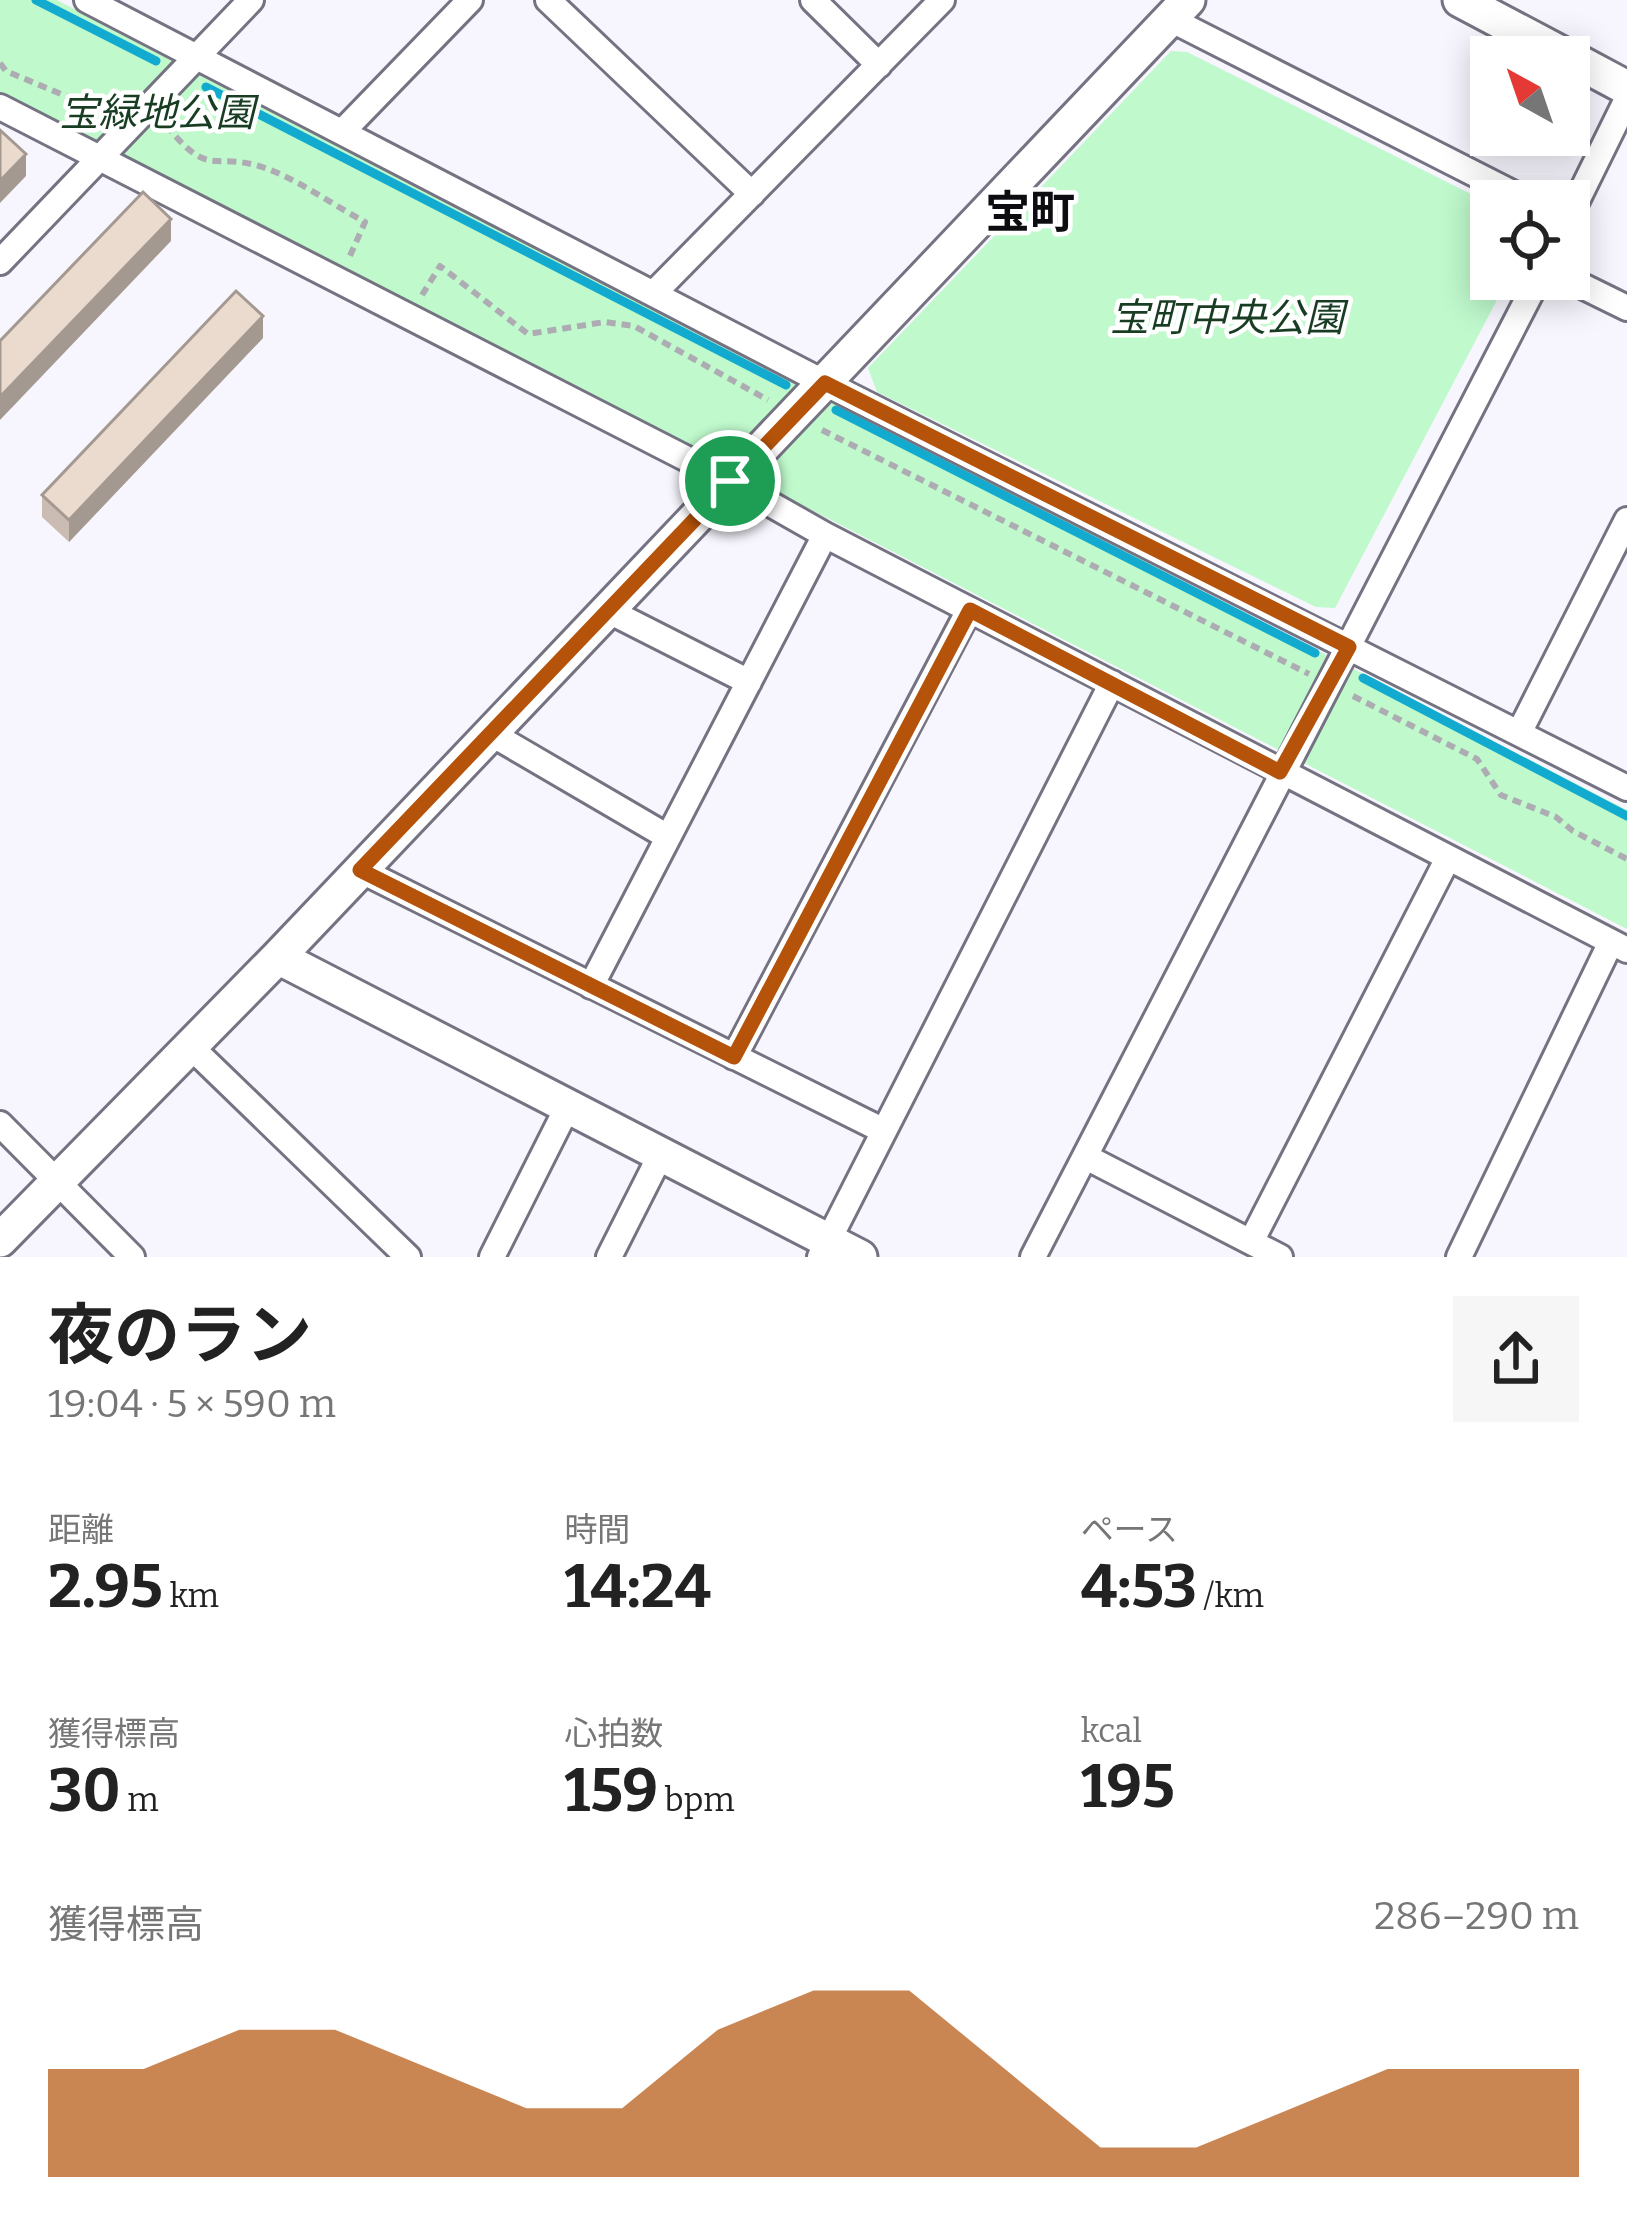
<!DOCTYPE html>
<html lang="ja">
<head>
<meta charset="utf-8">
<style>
  :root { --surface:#fff; --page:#f6f6f6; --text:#222; --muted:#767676; --accent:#b45309 }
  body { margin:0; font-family:Bitter,"Noto Sans JP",serif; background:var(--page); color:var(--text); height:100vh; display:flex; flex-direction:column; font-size:45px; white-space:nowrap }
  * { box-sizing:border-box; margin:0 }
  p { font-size:39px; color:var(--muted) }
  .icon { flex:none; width:66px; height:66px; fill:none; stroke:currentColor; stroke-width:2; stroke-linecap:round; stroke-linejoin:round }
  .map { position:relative; height:1257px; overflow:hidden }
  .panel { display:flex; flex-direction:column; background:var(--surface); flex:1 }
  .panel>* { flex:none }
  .needle { width:78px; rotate:320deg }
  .controls { position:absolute; left:1470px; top:36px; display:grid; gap:24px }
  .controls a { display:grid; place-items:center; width:120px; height:120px; border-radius:0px; background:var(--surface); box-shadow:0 6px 30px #0003; font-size:60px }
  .pin { position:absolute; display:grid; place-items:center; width:102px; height:102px; color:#fff; margin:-51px; border:6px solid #fff; border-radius:50%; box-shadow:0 3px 12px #0007 }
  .round { display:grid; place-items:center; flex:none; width:126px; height:126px; border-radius:0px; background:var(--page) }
  .head { display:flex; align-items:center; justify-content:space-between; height:204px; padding:0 48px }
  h1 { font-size:66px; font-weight:700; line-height:90px }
  .metrics { display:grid; grid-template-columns:repeat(3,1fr); gap:18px; height:204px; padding:12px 48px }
  .metrics div { display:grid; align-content:center }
  .metrics b { font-size:60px; font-weight:700 }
  .metrics small { font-size:33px; font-weight:400 }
  .metrics p { font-size:33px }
  .chart { height:336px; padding:24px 48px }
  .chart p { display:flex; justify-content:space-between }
  .chart svg { width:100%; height:216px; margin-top:12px; fill:var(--accent); opacity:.7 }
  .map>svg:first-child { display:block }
</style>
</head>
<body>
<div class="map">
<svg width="1627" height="1257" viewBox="0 0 1627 1257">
  <rect width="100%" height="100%" fill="#f7f5fd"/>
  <path fill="#bff9cc" d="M0,0H57L1627,810V929L0,93Z
    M1171,51L1187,52L1491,204V279H1508L1335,608L1316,607L877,392L868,368Z"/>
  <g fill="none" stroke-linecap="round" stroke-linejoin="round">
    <path stroke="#12abcf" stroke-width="9" d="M36,0L156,61
      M206,87L786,385
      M836,410L1315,653
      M1363,678L1627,816"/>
    <g stroke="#757282" stroke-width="30">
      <path id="street" d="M87,0L825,383L1627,788
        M548,0L752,194
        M813,0L879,65
        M1170,19L1528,201
        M0,107L730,481L825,535L1627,950
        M343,131L470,0
        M1569,217L1627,99
        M0,262L251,0
        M1568,279L1627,308
        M654,293L942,0
        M607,610L749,682
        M490,733L668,837
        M1519,733L1627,520
        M360,870L884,1131
        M591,986L825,535
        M190,1046L408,1257
        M734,1057L969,610
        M0,1124L132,1257
        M1086,1157L1280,1257
        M1251,1242L1448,858
        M492,1257L568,1106
        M609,1257L661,1154
        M820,1257L1112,683
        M1033,1257L1538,279
        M1459,1257L1611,942"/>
    </g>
    <g stroke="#757282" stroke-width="39">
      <path id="secondary" d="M1460,0L1568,57
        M1569,57L1627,88
        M278,957L860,1257
        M0,1240L278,957L1188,0"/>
    </g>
    <path stroke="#aeacb3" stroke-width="6" stroke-dasharray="9 6" stroke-linecap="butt" d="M0,63L6,71L92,107L116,103
      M166,125C211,181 213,150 265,168C299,180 333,205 365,222L349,258
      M422,295L440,266L528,334L605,322L634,326L768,400
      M822,430L1309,674
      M1353,696L1477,759L1501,795L1556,817L1573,831L1627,859"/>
    <use href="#street" stroke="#fff" stroke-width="24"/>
    <use href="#secondary" stroke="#fff" stroke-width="33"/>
  </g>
  <path fill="#cabcb2" d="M263,338L69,542L42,517V495Z"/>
  <path fill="#a49991" d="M26,154V176L0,203V181Z
    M171,219V241L0,420V397Z
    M263,316V338L69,542V520Z"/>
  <path fill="#ebdbcf" stroke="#a49991" stroke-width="3" d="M0,130L26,154L0,181Z
    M143,192L171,219L0,397V341Z
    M236,291L263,316L69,520L42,495Z"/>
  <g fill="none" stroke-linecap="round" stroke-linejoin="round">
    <g stroke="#fff" stroke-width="24">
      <path id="route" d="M825,383L1349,647L1280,772L970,610L734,1057L360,870Z"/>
    </g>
    <use href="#route" stroke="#b45309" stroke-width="15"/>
  </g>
  <g text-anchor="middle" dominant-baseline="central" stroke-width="9" stroke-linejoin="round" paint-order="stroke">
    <g font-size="39" font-style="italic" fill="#193d23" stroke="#fff">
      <text x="157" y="113">宝緑地公園</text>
      <text x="1227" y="318">宝町中央公園</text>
    </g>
    <g font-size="45" font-weight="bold" fill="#0d0c11" stroke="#fff">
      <text x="1030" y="213">宝町</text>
    </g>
  </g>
</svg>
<div class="controls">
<a><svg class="needle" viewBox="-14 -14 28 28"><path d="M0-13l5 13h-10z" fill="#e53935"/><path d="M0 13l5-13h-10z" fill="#767676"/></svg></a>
<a><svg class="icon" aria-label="locate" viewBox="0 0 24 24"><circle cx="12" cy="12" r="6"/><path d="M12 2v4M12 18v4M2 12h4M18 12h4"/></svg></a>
</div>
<div class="pin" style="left:730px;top:481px;background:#1e9e55"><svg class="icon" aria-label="arrive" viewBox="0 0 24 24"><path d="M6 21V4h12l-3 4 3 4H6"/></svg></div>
</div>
<section class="panel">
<div class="head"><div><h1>夜のラン</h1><p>19:04 · 5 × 590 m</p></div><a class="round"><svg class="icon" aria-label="share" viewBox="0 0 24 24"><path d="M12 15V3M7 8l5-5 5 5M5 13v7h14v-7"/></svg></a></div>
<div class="metrics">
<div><p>距離</p><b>2.95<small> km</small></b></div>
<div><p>時間</p><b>14:24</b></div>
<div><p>ペース</p><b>4:53<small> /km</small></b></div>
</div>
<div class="metrics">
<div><p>獲得標高</p><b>30<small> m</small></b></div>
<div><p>心拍数</p><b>159<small> bpm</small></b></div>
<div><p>kcal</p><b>195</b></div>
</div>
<div class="chart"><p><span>獲得標高</span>286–290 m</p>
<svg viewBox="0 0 160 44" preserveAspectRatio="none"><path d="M0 44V22L10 22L20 14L30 14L40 22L50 30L60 30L70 14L80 6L90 6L100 22L110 38L120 38L130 30L140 22L150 22L160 22V44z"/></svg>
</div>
</section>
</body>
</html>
